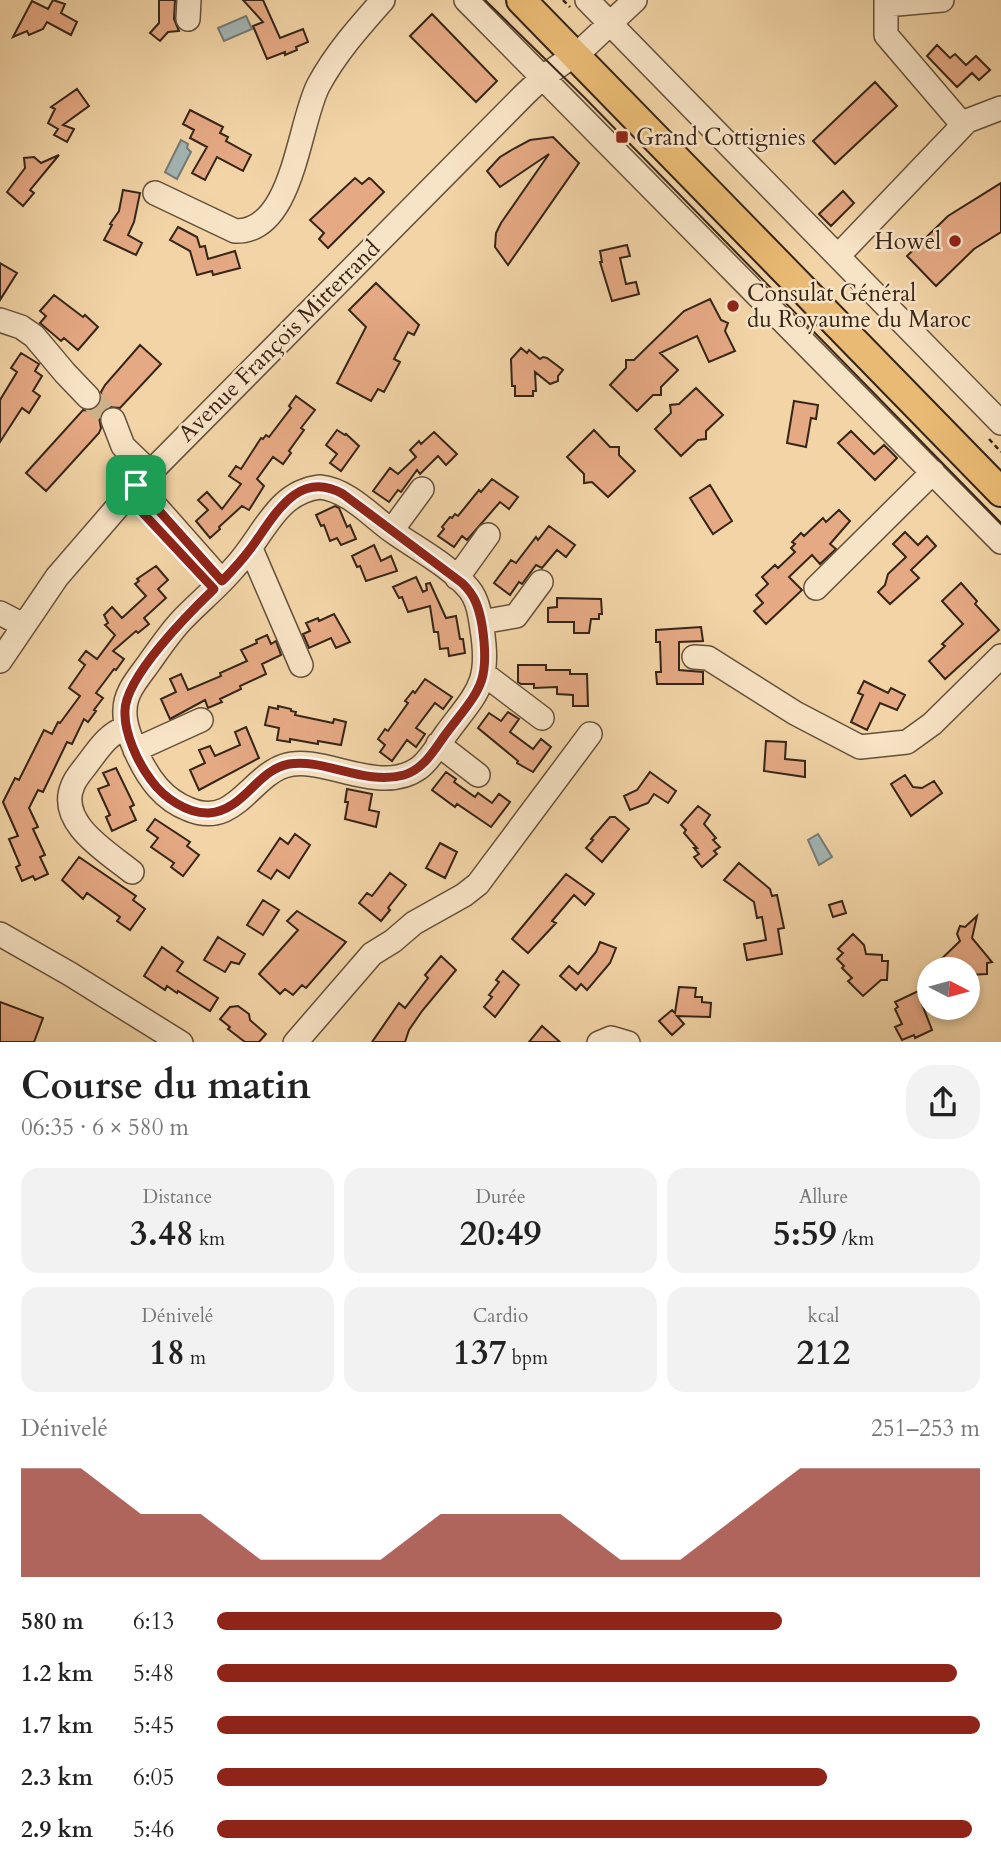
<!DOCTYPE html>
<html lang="fr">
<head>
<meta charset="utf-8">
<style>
  :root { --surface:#fff; --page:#f2f2f2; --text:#222; --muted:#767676; --accent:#8f2418 }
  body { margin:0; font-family:Cardo,serif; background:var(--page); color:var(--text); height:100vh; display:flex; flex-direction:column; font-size:26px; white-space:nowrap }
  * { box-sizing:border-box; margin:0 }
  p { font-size:23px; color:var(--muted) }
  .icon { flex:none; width:38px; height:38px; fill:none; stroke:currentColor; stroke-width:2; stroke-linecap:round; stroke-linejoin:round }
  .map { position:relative; height:1042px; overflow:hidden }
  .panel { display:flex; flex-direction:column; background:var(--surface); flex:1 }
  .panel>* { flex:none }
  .needle { width:46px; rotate:96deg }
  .controls { position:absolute; left:917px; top:957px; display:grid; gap:14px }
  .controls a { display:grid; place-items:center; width:63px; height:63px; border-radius:50%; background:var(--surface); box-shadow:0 4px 10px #0003; font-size:35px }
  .pin { position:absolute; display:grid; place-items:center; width:60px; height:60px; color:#fff; margin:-30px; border-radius:14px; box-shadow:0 4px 10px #0006 }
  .round { display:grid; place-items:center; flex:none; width:74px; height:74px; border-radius:28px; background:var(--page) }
  .headline { display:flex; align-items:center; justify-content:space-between; height:119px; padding:0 21px }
  h1 { font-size:38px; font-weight:600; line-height:52px }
  .metrics { display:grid; grid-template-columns:repeat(3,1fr); gap:10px; height:119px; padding:7px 21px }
  .metrics div { display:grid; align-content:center; border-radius:18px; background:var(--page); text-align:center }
  .metrics b { font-size:35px; font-weight:600 }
  .metrics small { font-size:19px; font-weight:400 }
  .metrics p { font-size:19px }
  .chart { height:196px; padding:14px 21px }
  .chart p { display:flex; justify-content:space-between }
  .chart svg { width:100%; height:126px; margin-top:7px; fill:var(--accent); opacity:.7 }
  ul { padding:0 21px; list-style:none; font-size:23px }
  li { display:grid; grid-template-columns:112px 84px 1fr; align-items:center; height:52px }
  li i { height:18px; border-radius:9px; background:var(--accent) }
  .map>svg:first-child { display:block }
</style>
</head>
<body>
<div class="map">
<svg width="1001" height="1043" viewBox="0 0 1001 1043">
  <rect width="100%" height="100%" fill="#f2d4a6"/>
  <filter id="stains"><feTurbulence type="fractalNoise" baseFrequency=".00286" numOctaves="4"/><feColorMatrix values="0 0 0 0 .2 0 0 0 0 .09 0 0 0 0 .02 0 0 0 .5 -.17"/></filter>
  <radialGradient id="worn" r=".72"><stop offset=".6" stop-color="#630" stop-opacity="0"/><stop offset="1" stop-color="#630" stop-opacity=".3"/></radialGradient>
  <path fill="#a2b5b4" stroke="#777b75" stroke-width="2" d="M246,16L252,29L224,41L218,28Z
    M181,140L188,144L187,148L191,152L177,179L165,172Z
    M818,834L832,857L819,865L808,840Z"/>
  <path fill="#e5a984" stroke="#362517" stroke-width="2" d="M53,0L65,4L61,13L77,22L71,35L47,22L43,29L29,35L27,31L13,37L32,1L48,9Z
    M159,0H175L174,19L179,31L168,32L160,41L150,33L159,23Z
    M243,0H263L280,38L303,29L308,42L296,47L297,50L285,55V52L267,59L253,26L263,22Z
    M432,14L497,81L476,102L410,36Z
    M937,45L950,58L955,54L966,65L976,56L990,70L979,80L972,73L957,87L927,56Z
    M875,82L897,106L835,164L813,141Z
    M77,89L89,106L63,125L74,129L67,142L54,135L58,129L48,123L55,109L51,107Z
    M190,110L223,127L220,133L228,137L226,141L251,155L243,171L217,157L205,180L192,173L207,147L190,138L194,130L183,124Z
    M553,137L579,163L508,265L495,247L496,233L501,223L549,154L500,187L487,171L500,157L515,148L530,140Z
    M59,155L30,190L34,193L23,206L7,192L25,168L24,158L34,157L41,163Z
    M355,178L362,184L369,178L371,179L384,192L328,248L319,239L324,233L310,220Z
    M1001,183V232L974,249L936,286L907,256L948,216Z
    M123,190L140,193L134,222L128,235L142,243L136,255L104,240L112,225L110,224L119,211Z
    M843,191L854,203L831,226L819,214Z
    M178,227L197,237L200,247L205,246L208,259L235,251L240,268L213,275L212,271L197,275L190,251L170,240Z
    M627,245L630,256L620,258L626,284L636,282L639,294L612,301L600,262H602L600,251Z
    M0,263L17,273L0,300Z
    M376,283L419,325L414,335L408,332L394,359L400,362L384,392L378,389L371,401L337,383L366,327L349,310Z
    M54,295L83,317L85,315L98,327L78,350L64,338L61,341L40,323L46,316L40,311Z
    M710,299L721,320L728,323L725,331L735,351L709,362L697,336L660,353L678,370L661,387V395H653L637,411L610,385L626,368V360H634L684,311Z
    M140,345L161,364L120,408L109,407L103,411L99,417L101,428L99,433L46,491L26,473L83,410L91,411L98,407L102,400L101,392L105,385Z
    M521,348L527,353L529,350L540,359L543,357L547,358L563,370L558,376V381L550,384L535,372L536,391H533V396H515V386H512L511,359Z
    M21,353L39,364L35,371L42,376L33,391L40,396L29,413L22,408L0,442V400L17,372L11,368Z
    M696,388L723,415L706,431V439L698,440L681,456L655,429L671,413L670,405L679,404Z
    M296,396L315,410L301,428L304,430L289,451L291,453L283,464L273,457L257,479L264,486L249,510L242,506L219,527L220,529L210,538L196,521L208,510L198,500L207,492L222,509L241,484L229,476L236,466L241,469L261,438L263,439L266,435L269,437L291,408L289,406Z
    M794,401L818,405L816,419L811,418L806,447L787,443Z
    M337,430L345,435L346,434L359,446L341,471L330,463L337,454L326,445Z
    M594,430L610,447H619V455L635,471L608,497L592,482L584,483V474L567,457Z
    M851,431L874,454L884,445L897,458L875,480L838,443Z
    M434,432L457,454L446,465L438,456L420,474L417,470L401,492L398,490L389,502L373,491L390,468L398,474L416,457L410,450L419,441L421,444Z
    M492,479L518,497L509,509L500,502L467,540L462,536L454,547L438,536L444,529L442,527L450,517L452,518L455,514L458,516L479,490L481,492Z
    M710,485L732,521L713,534L690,498Z
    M335,506L339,508L347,527L350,525L356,539L341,545L337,538L330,541L324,525L321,526L316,515Z
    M839,510L850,521L830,544L836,549L820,564L812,555L789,577L802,590L766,624L754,611L763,603L756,595L768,584L762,577L775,565L778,568L795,552L791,548L795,544L792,542L801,533L804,536L823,518L826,522Z
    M549,526L575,545L566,557L557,550L542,568L536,565L522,584L519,582L510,595L494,583L511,560L516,563L536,537L538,540Z
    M905,532L918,545L927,536L936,546L911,570L919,578L890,604L878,592L885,585L888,574L906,557L893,544Z
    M374,545L381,561L391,556L397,571L366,581L360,566L357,567L352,556Z
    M156,566L168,580L158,589L166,598L144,618L149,624L138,633L136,631L113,651L124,659L116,670L114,669L96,693L103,698L94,710L96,711L88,722L84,719L72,744L67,742L43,792L38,790L29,808L38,827L33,829L45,855L40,857L48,874L35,880L33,876L22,881L16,867L20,865L9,839L18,836L3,802L15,778L19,780L44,730L52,734L58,722L60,723L80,696L69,688L85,665L79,660L86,651L97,659L115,635L105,625L108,623L104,615L112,607L122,618L146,596L135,584L139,581L137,579Z
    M416,577L423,592L427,590L426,584L430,583L446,618L456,616L460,639H463L465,653L449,656L448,648L440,649L438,632H434L430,606L408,612L402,597L399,598L393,587Z
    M961,583L977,601L975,604L999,630L945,679L929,661L945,646L942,644L963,624L942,601Z
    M557,598L601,599L602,614H599V619H591L589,633H574V622H548V608L557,607Z
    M334,614L350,642L336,648L331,638L309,648L303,634L310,631L306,623L318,618L319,621Z
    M701,627L703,641L679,642V670L703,672V684H657L656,672H661L660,642H656V630Z
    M267,635L271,644L276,641L281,655L262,664L266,674L240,686L241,689L220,699L222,702L208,708L205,700L170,719L161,699L176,692L170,679L181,674L188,690L221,676L220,673L247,661L241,650L257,643L256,640Z
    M518,665H546V670H570V674H587L588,706H573V695L557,694V687L534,688V684H521L518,682Z
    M425,679L452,697L443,709L435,703L416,728L425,734L416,747L407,740L392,761L380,752L385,745L378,739L385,729L388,731L408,703L405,701L413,691L415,693Z
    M864,681L888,693L891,688L905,695L897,710L880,703L867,730L851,722L863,695L858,693Z
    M278,706L291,709V711L296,712L295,715L333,723L334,719L346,722L341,745L318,741V744L290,739V742L277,740L279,728L265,725L269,707L278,709Z
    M508,712L519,719L510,732L533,749L541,739L551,747L533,772L517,763L518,761L478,728L489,713L501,721Z
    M246,727L259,758L199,790L190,770L205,763L199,750L210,746L215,756L240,745L235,732Z
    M766,741L786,742L785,759L805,761V777L764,771Z
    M116,768L134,805L130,807L136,820L112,831L106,817L110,815L98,789L109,785L103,773Z
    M446,772L456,779L454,782L475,797L478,793L492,803L499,794L510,802L491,827L457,804L455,807L432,790Z
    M650,772L676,791L668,803L654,794L648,803L630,810L624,796L637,790Z
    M905,775L913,787L922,788L934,781L942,793L911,816L891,784Z
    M347,789L372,794L369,810L379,812L376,827L345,819L348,802H345Z
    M698,806L710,815L704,824L716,838L713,840L720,847L714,851L717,854L702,867L694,857L699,854L694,848H697L684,833L686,830L681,825Z
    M610,817H615L629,829L602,862L586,848L593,840L591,839Z
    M155,819L190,842L187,846L199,855L183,876L171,867L174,863L151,847L158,838L147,830Z
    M295,834L310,845L289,878L277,870L271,879L258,871L280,838L288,844Z
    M440,843L457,852L445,878L426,868Z
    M79,857L136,896L133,900L145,909L130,930L117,921L120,917L87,893L83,899L62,880Z
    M739,863L770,889L772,896L777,895L784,928L778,929L782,954L747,960L744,944L766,940L762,917L757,918L754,902L724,880Z
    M390,873L406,885L388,908L390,910L381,921L359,903L367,893L372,896Z
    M566,874L594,894L585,905L574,895L552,921L556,923L528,953L512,939Z
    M263,900L279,910L263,935L247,925Z
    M842,901L846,913L833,917L829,905Z
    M297,911L346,942L306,988L302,985L293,995L285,989L280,994L259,974L298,930L287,921Z
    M977,916L972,938L992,962L987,963V974L968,975V970H930L960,941L957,934L960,926L965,927Z
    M853,934L864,945L866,954L882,955V961H888L887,980H881L863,996L848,981L852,978L842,968L844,966L837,959L843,953L838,949Z
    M218,937L245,954L239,964L231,962L225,972L204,960Z
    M600,942L616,948L610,963L587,990L581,984L576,990L560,976L569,966L578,974L596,952Z
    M162,947L183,962L177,971L218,998L210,1011L178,991L177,993L167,986L165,990L144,976Z
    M441,956L456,970L422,1011L409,1030L405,1042H372L399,1003L405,1008L428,978L425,975Z
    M503,971L519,985L495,1017L484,1007L492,997L489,995L499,982L496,980Z
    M929,986V998L922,1004L932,1030L915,1038L914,1035L902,1040L895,1027L902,1024L895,1009L898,1007L895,1002Z
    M679,987L696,988L695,997H702V1002L711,1003L710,1017L677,1016L684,1024L672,1035L659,1021L672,1010L675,1013Z
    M0,1002L43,1018L34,1042H0Z
    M238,1006L249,1014L250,1020L266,1034L259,1042H245L228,1029L230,1027L220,1019L230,1007Z
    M542,1026L560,1042H529Z"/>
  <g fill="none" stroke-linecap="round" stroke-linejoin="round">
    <path stroke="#ccb189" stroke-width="23" stroke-dasharray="23 11" stroke-linecap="butt" d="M88,397L113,420"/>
    <g stroke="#65513b" stroke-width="26">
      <path id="minor" d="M466,0L1001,542
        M587,0L1001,423
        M886,0V35L963,125
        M886,5L942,0
        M188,19L189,0
        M155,193L235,231C293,233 298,126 318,86C335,54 359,27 383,0
        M838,256L967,121L1001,108
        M0,320L21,327L34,336L65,373L88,397
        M113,420L123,446L150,472
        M137,485L222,581
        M320,487C348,490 370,515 392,531C417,549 449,565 469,589C478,600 480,615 482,629C491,684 477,692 446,734C438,745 430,760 419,768C379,797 322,753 284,766C249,778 234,829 188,809C163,799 149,779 138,756C132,742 124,725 125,710C125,692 139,677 149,663C159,649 169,634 181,621C198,603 218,587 234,568C263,538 275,492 320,487Z
        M392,530L422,489
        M251,549L301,665
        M457,578L488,535
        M816,588L933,472
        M0,613L23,625
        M481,622L516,616L541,582
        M694,657L708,658L795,713L860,747L907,742L932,724L1001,656
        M0,661L57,577L127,496L525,94L542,78L585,47L635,0
        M484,674L542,718
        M127,727C108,734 100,747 88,763C83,770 76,777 73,785C56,823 109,853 132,872
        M438,744L478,775
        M135,750L201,720
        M0,934L70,974L181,1043
        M295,1043L372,954L393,941L414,923L464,895L478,884L590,734
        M599,1043L611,1038L628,1043"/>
    </g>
    <g stroke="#362517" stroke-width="32">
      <path id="major" d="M521,0L1001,492"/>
    </g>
    <path stroke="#362517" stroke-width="2.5" stroke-dasharray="5 3.5" stroke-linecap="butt" d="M563,0L570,7
      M989,439L1001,452"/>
    <use href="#minor" stroke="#f7e3c5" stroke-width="23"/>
    <use href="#major" stroke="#e9ba73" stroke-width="28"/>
    <path stroke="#362517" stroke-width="2" d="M485,0L584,97L1001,523"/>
  </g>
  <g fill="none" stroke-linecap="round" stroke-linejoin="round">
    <g stroke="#fff" stroke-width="14">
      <path id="route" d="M136,485L222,581C233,570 242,560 251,548C274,517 297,468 343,494L462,583C475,595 479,608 482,625C491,684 479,690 445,735C434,750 424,769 404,775C365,786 324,758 289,764C256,770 245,810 209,813C187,814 163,797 151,780C138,763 124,733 125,711C125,677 190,612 214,589L127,496Z"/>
    </g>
    <use href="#route" stroke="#8f2418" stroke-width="9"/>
  </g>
  <g fill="#8f2418" stroke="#f7e3c5" stroke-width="2.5">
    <rect x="615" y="130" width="14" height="14" rx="3.5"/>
    <circle cx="955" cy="241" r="7"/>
    <circle cx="733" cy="306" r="7"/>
  </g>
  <g text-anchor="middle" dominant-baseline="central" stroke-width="5" stroke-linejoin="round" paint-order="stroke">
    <g font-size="23" fill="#362517" stroke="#f7e3c5" text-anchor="start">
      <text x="636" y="137">Grand Cottignies</text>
      <text x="941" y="241" text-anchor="end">Howel</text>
      <text x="747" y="293">Consulat Général<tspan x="747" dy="26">du Royaume du Maroc</tspan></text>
    </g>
    <g font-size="23" fill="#362517" stroke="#f7e3c5">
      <text transform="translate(279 341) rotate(-45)">Avenue François Mitterrand</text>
    </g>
  </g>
  <rect width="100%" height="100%" filter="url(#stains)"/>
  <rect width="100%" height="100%" fill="url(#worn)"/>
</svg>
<div class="controls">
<a><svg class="needle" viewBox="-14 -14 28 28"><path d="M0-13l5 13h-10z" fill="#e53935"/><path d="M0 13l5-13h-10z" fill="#767676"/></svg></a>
</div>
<div class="pin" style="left:136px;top:485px;background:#1e9e55"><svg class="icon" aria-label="arrive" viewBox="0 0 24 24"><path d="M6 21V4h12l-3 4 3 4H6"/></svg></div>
</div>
<section class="panel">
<div class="headline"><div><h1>Course du matin</h1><p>06:35 · 6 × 580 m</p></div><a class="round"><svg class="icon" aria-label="share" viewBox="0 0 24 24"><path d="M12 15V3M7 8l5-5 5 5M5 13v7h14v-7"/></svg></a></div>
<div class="metrics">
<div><p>Distance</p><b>3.48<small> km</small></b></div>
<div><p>Durée</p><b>20:49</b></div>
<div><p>Allure</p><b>5:59<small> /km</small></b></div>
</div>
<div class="metrics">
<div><p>Dénivelé</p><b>18<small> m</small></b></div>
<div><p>Cardio</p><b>137<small> bpm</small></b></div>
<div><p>kcal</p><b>212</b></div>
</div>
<div class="chart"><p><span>Dénivelé</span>251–253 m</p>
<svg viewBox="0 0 160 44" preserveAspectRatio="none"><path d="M0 44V6L10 6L20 22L30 22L40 38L50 38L60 38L70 22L80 22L90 22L100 38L110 38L120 22L130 6L140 6L150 6L160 6V44z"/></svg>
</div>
<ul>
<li><b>580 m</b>6:13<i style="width:74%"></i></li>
<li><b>1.2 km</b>5:48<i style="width:97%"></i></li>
<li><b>1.7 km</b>5:45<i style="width:100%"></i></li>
<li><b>2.3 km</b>6:05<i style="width:80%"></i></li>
<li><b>2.9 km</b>5:46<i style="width:99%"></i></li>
</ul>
</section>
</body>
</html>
